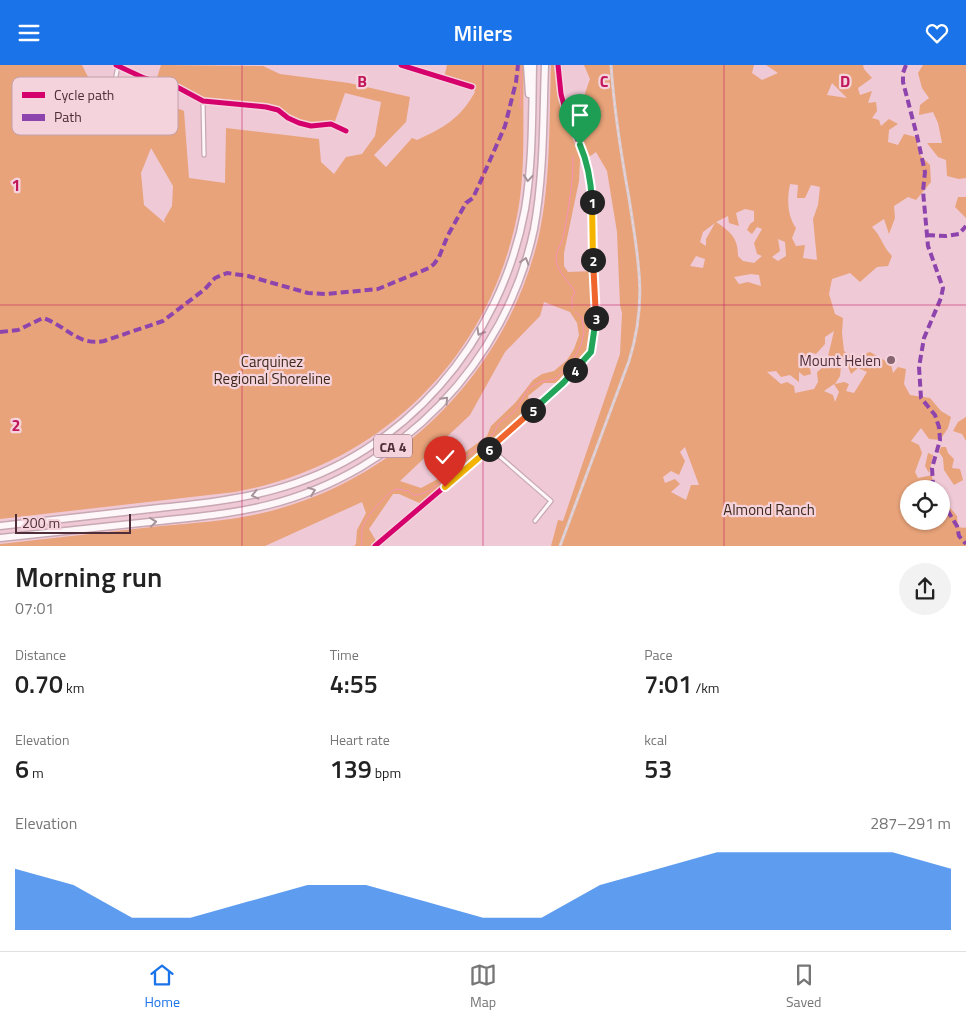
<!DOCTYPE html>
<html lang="en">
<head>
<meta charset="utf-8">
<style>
  :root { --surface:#fff; --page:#f2f2f2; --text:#222; --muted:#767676; --line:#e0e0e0; --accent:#1a73e8 }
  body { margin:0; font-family:"Titillium Web",sans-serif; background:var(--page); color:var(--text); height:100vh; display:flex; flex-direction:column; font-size:19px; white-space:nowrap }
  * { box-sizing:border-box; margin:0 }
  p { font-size:16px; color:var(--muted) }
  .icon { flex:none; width:28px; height:28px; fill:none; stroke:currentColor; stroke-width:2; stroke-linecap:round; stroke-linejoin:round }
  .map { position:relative; height:481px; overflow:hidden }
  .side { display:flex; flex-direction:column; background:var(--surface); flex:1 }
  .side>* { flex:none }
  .buttons { position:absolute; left:900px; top:415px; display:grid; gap:10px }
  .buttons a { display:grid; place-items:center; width:50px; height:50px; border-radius:50%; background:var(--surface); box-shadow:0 1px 4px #0004; font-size:25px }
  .scale { position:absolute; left:15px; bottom:12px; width:116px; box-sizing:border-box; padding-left:5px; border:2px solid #4f2e39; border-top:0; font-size:14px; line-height:18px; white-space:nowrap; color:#4f2e39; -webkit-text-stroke:4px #f5d3dd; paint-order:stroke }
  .pin { position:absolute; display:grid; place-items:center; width:42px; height:42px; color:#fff; margin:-51px -21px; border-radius:50% 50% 50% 0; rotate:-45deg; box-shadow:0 0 5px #0007 }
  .pin .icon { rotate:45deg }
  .km { position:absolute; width:25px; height:25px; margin:-12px; border-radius:50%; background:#222; color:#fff; font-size:14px; line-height:25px; text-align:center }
  .round { display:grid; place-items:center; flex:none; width:52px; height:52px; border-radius:26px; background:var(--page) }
  .head { display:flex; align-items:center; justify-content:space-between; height:85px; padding:0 15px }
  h1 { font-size:28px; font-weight:600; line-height:38px }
  .stats { display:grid; grid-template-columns:repeat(3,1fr); gap:8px; height:85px; padding:5px 15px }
  .stats div { display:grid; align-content:center }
  .stats b { font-size:25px; font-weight:600 }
  .stats small { font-size:14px; font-weight:400 }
  .stats p { font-size:14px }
  .chart { height:140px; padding:10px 15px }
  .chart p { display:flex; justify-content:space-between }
  .chart svg { width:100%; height:90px; margin-top:5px; fill:var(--accent); opacity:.7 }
  header { display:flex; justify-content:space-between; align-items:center; height:65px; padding:0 15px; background:var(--accent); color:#fff; font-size:22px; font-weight:600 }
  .tabs { display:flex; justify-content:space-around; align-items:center; height:70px; border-top:1px solid var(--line); background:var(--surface); font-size:14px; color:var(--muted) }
  .tabs a { display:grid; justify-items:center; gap:2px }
  .tabs .current { color:var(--accent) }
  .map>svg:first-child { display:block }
</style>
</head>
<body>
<header><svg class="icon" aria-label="menu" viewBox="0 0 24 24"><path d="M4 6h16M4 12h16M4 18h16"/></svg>Milers<svg class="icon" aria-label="heart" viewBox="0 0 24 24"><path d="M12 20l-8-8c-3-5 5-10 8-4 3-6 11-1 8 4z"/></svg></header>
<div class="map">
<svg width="966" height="481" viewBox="0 0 966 481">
  <rect width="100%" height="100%" fill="#efc9d6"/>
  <path fill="#e8a37a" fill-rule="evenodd" d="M0,0H82L95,26L139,40L145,30L184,46L189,113L225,118L226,63L319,74L321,97L334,109L346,92L362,89L375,71L381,37L345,28L334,59L311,61L299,58L278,45L203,36L177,22L156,16L161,0L263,1L280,9L349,18L410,32L406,57L374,90L386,102L412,73L417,75C443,63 460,54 475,27L472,22L444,13L447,0H524C522,47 526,94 519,140C494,289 383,400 235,427L0,454ZM151,83L173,121L172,141L164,155L165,158L144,140L141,108Z
    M551,0H558L566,48L581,79L588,53L584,31L590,14L584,0H754L752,8L762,15L778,8L766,0H863L864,4L872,13L858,23L860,30L872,26L868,38L876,37L877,46L872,53L879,55L881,61L889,54L898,59L889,65L888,77L898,80L904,69L916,72L919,89L930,100L931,117L916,135L908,132L894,141L895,153L889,169L884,154L872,162C882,172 882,181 892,191L888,201L877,202L860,217L850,208L832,214L829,229L835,249L843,253L842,268L844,286L854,293L870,287L891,299L893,308L898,302L906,304L904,319L910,330L930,333L941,346L951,352L948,363L940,375L929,374L921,363L911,376L919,380L922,388L915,407L918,413L932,410L933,421L935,424H909V456H941V432L957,451L958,462L965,463L966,462V481H551L558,455L563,456L620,289L622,248L620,240L617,167L607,106L596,87L586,94L580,95L579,116L564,188V201L568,207L594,206L596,257L591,287L563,318H544L528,331L532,346L424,440L399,429H393L369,464L378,479L375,481H354L356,479L357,465L366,448L362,437L265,481H0V479C54,473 107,467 161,461C193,458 226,456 258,449C396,419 508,307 539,170C551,115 549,56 551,0ZM832,18L847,33L827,30ZM790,119L798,120L797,133H805L811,120L820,122L818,140L813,154L817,195L803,193L805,180L796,181L792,173L796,163C787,150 787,134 790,119ZM745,144L754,146V156L750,159L747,165L752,169L757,162L762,164L754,178L757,189L762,191L754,198L743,196L738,191C738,173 731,167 716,157L728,151L729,158L739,161L736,148ZM715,158L706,174V181L700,177L703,167ZM778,174L785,177L786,191L778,196L772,192L780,186ZM696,191L705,194L703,203L690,201ZM751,209L759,210L761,221L748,217L739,219L734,212ZM544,237L570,247L577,258L579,270L574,284L567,295L554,306L542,309L533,315L515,338L491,361L487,371L456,394L447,409L421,423L400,416L470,350L505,287L540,251ZM834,266L826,300L817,307L818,317L814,324L795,328L794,321L787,317L781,319L767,307L776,306L781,312L790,310L799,317V307L804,311L811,309C810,300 807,295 809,287L816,289L825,279V272ZM836,291C844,294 848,300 851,309L858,303L867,307L854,328L846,326L849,319L844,317L835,319L840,311L841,302L833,303ZM834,319L839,327L835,337L833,330L824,326ZM685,382L699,420H691L686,435L671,427L680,419L675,414L665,418L663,412L671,406L679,410L685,396L680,387Z
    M923,0H966V113L959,114L947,111L946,95L938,92L927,78H942L938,58L933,47L919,50L920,40L929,33L922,23L918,8Z
    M958,132H966V153L955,142Z
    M966,352V376L962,369L953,366L958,357Z
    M941,382H946L948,388L954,394L952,403L960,404L963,415L954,420L944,405L943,393L939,387Z
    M928,388L933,390L929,408L925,401Z"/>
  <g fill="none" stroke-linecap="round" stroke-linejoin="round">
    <path stroke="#f992b8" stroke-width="1" d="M520,43C520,29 522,16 521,3
      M572,243V233L575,228C570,216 557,208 556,194C556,185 563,177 564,168C569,142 573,117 573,91
      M361,481C363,475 361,470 362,464C364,454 387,427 396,424L409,426L413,430H418L429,426L449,411L465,392L490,374L499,358L515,346L529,323L540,317L555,314L561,308L571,299L581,280L584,267L582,253L575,247"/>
    <g stroke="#c8a8b3" stroke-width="5.5">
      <path id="minor" d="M116,0L144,13L177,22L203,36L266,42L278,45L288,53L299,58L311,61L331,59L346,66
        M401,0L472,22
        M203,36L204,90
        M108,51L118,1
        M490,383L551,436L535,456"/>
    </g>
    <g stroke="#c8a8b3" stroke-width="6">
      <path id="tertiary" d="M375,481L490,383L563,318L591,287L596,257L592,124L586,94L566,48L561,29L558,0"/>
    </g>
    <g stroke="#c8a8b3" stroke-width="9">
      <path id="motorway" d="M527,0L529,29
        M0,461C53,455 106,449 159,443C197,439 236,435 273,425C405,390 501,276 525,144C533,96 532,48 533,0
        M0,473C53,467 106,462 159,456C195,452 232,449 268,440C400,407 506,298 534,164C544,110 543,54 545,0"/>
    </g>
    <use href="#minor" stroke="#fdf7f9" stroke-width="3"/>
    <use href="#tertiary" stroke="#fdf7f9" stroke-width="4"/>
    <use href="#motorway" stroke="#fdf7f9" stroke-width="6"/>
    <g stroke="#daced2" stroke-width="3">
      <path id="rail" d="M560,481L629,296C648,235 638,194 629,133C621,89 614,45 611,0"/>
    </g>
    <use href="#rail" stroke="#f5d3dd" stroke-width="1" stroke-dasharray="4" stroke-linecap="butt"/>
    <path stroke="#8e44ad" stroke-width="4" stroke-dasharray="8 4" stroke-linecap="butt" d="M906,0L903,8V17L917,71L925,107L923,126L928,181L943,223L941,233L924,273L919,302L921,333L935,350L939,362L940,375L932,403L933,421L934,424
      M927,170L946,171L959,169L966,161
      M0,267L18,265L43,253C67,261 77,281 104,276L163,256L205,224L215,213L227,208L248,211L308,228L326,229L378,224L429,203L434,199L439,192L448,170L466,138L473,133L483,111L505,61L516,17L518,0
      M941,435L957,461L959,471L966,479"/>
    <g stroke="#f5d3dd" stroke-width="8">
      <path id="cycleway" d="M116,0L144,13L177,22L203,36L266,42L278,45L288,53L299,58L311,61L331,59L346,66
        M401,0L472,22
        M375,481L490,383L563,318L591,287L596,257L592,124L586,94L566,48L561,29L558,0"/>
    </g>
    <use href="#cycleway" stroke="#d6006c" stroke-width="5"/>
  </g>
  <defs><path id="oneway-chevron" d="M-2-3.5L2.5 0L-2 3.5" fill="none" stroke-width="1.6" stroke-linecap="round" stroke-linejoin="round" transform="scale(1.25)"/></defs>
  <g stroke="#a69299">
    <use href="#oneway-chevron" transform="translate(528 113) rotate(95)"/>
    <use href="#oneway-chevron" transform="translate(525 196) rotate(-73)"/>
    <use href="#oneway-chevron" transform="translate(480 267) rotate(120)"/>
    <use href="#oneway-chevron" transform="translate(445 335) rotate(-47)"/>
    <use href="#oneway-chevron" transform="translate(312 426) rotate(-21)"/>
    <use href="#oneway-chevron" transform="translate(255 430) rotate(167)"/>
    <use href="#oneway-chevron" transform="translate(153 457) rotate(-6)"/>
  </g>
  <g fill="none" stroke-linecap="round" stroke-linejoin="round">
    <g stroke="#fff" stroke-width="10">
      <path id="split-1" d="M580,80C588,98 591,117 592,137"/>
    </g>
    <g stroke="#fff" stroke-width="10">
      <path id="split-2" d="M592,137L593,195"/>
    </g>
    <g stroke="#fff" stroke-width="10">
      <path id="split-3" d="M593,195L596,253"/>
    </g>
    <g stroke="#fff" stroke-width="10">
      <path id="split-4" d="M575,305L591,287L596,253"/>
    </g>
    <g stroke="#fff" stroke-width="10">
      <path id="split-5" d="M533,345L563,318L575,305"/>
    </g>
    <g stroke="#fff" stroke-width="10">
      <path id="split-6" d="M489,384L533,345"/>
    </g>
    <g stroke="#fff" stroke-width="10">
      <path id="split-7" d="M445,422L489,384"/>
    </g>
    <use href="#split-1" stroke="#22a559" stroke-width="6"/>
    <use href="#split-2" stroke="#f5b400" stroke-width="6"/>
    <use href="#split-3" stroke="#f0652b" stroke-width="6"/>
    <use href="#split-4" stroke="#22a559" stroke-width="6"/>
    <use href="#split-5" stroke="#22a559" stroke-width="6"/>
    <use href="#split-6" stroke="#f0652b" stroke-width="6"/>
    <use href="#split-7" stroke="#f5b400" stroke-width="6"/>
  </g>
  <path fill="none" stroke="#c2185b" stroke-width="1" stroke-opacity="0.55" d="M242,0V481M483,0V481M724,0V481M0,240H966"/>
  <circle fill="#876470" stroke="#f5d3dd" stroke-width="2" cx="891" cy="295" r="5"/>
  <g text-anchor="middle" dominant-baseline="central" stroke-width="4.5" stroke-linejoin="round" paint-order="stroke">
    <rect fill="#f5d3dd" stroke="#81606a" stroke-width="1" x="374" y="369.5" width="38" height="23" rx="4"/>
    <g font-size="14" font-weight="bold" fill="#4f2e39">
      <text x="393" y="381">CA 4</text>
    </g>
    <g font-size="15" fill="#4f2e39" stroke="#f5d3dd" text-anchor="end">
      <text x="881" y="295">Mount Helen</text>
    </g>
    <g font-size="15" fill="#3e2a1a" stroke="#f5d3dd">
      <text x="272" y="296">Carquinez<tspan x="272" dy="17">Regional Shoreline</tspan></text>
      <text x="769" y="444">Almond Ranch</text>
    </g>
  </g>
  <rect x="12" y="12" width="166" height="58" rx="8" fill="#f5d3dd" stroke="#c3a2ac" stroke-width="1"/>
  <rect x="22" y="27" width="23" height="6" fill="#d6006c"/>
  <rect x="22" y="49" width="23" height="7" fill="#8e44ad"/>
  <g font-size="14" fill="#4f2e39">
    <text x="54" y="35">Cycle path</text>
    <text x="54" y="57">Path</text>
  </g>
  <g font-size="16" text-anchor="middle" font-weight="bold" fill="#c2185b" stroke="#f5d3dd" stroke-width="4.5" stroke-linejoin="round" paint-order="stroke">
    <text x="362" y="22">B</text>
    <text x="604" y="22">C</text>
    <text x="845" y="22">D</text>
    <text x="16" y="126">1</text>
    <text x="16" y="366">2</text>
  </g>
</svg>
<div class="buttons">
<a><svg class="icon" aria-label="locate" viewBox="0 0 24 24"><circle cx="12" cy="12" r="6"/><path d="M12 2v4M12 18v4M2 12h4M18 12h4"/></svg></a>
</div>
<div class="scale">200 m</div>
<div class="pin" style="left:580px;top:80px;background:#1e9e55"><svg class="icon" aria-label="arrive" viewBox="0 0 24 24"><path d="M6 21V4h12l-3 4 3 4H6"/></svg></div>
<div class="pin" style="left:445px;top:422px;background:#d93025"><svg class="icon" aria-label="check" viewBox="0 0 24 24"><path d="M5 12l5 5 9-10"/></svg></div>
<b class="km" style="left:592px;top:137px">1</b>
<b class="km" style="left:593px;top:195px">2</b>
<b class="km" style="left:596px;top:253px">3</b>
<b class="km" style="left:575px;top:305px">4</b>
<b class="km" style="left:533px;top:345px">5</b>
<b class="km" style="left:489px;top:384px">6</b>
</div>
<section class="side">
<div class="head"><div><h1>Morning run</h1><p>07:01</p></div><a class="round"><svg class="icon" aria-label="share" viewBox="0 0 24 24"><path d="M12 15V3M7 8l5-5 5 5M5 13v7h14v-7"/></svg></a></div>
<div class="stats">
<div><p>Distance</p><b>0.70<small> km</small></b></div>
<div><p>Time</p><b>4:55</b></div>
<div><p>Pace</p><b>7:01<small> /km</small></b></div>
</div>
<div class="stats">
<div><p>Elevation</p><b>6<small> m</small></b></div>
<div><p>Heart rate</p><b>139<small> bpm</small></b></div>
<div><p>kcal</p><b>53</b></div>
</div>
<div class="chart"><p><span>Elevation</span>287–291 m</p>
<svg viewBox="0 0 160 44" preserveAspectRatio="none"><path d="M0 44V14L10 22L20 38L30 38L40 30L50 22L60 22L70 30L80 38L90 38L100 22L110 14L120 6L130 6L140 6L150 6L160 14V44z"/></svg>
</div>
</section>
<nav class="tabs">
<a class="current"><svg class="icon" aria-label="home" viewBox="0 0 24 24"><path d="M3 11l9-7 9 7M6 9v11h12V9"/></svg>Home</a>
<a><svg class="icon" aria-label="map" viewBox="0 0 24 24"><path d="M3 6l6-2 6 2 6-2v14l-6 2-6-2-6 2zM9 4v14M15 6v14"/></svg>Map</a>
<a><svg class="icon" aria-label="saved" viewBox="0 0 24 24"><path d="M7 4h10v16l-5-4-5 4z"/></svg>Saved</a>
</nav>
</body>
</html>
